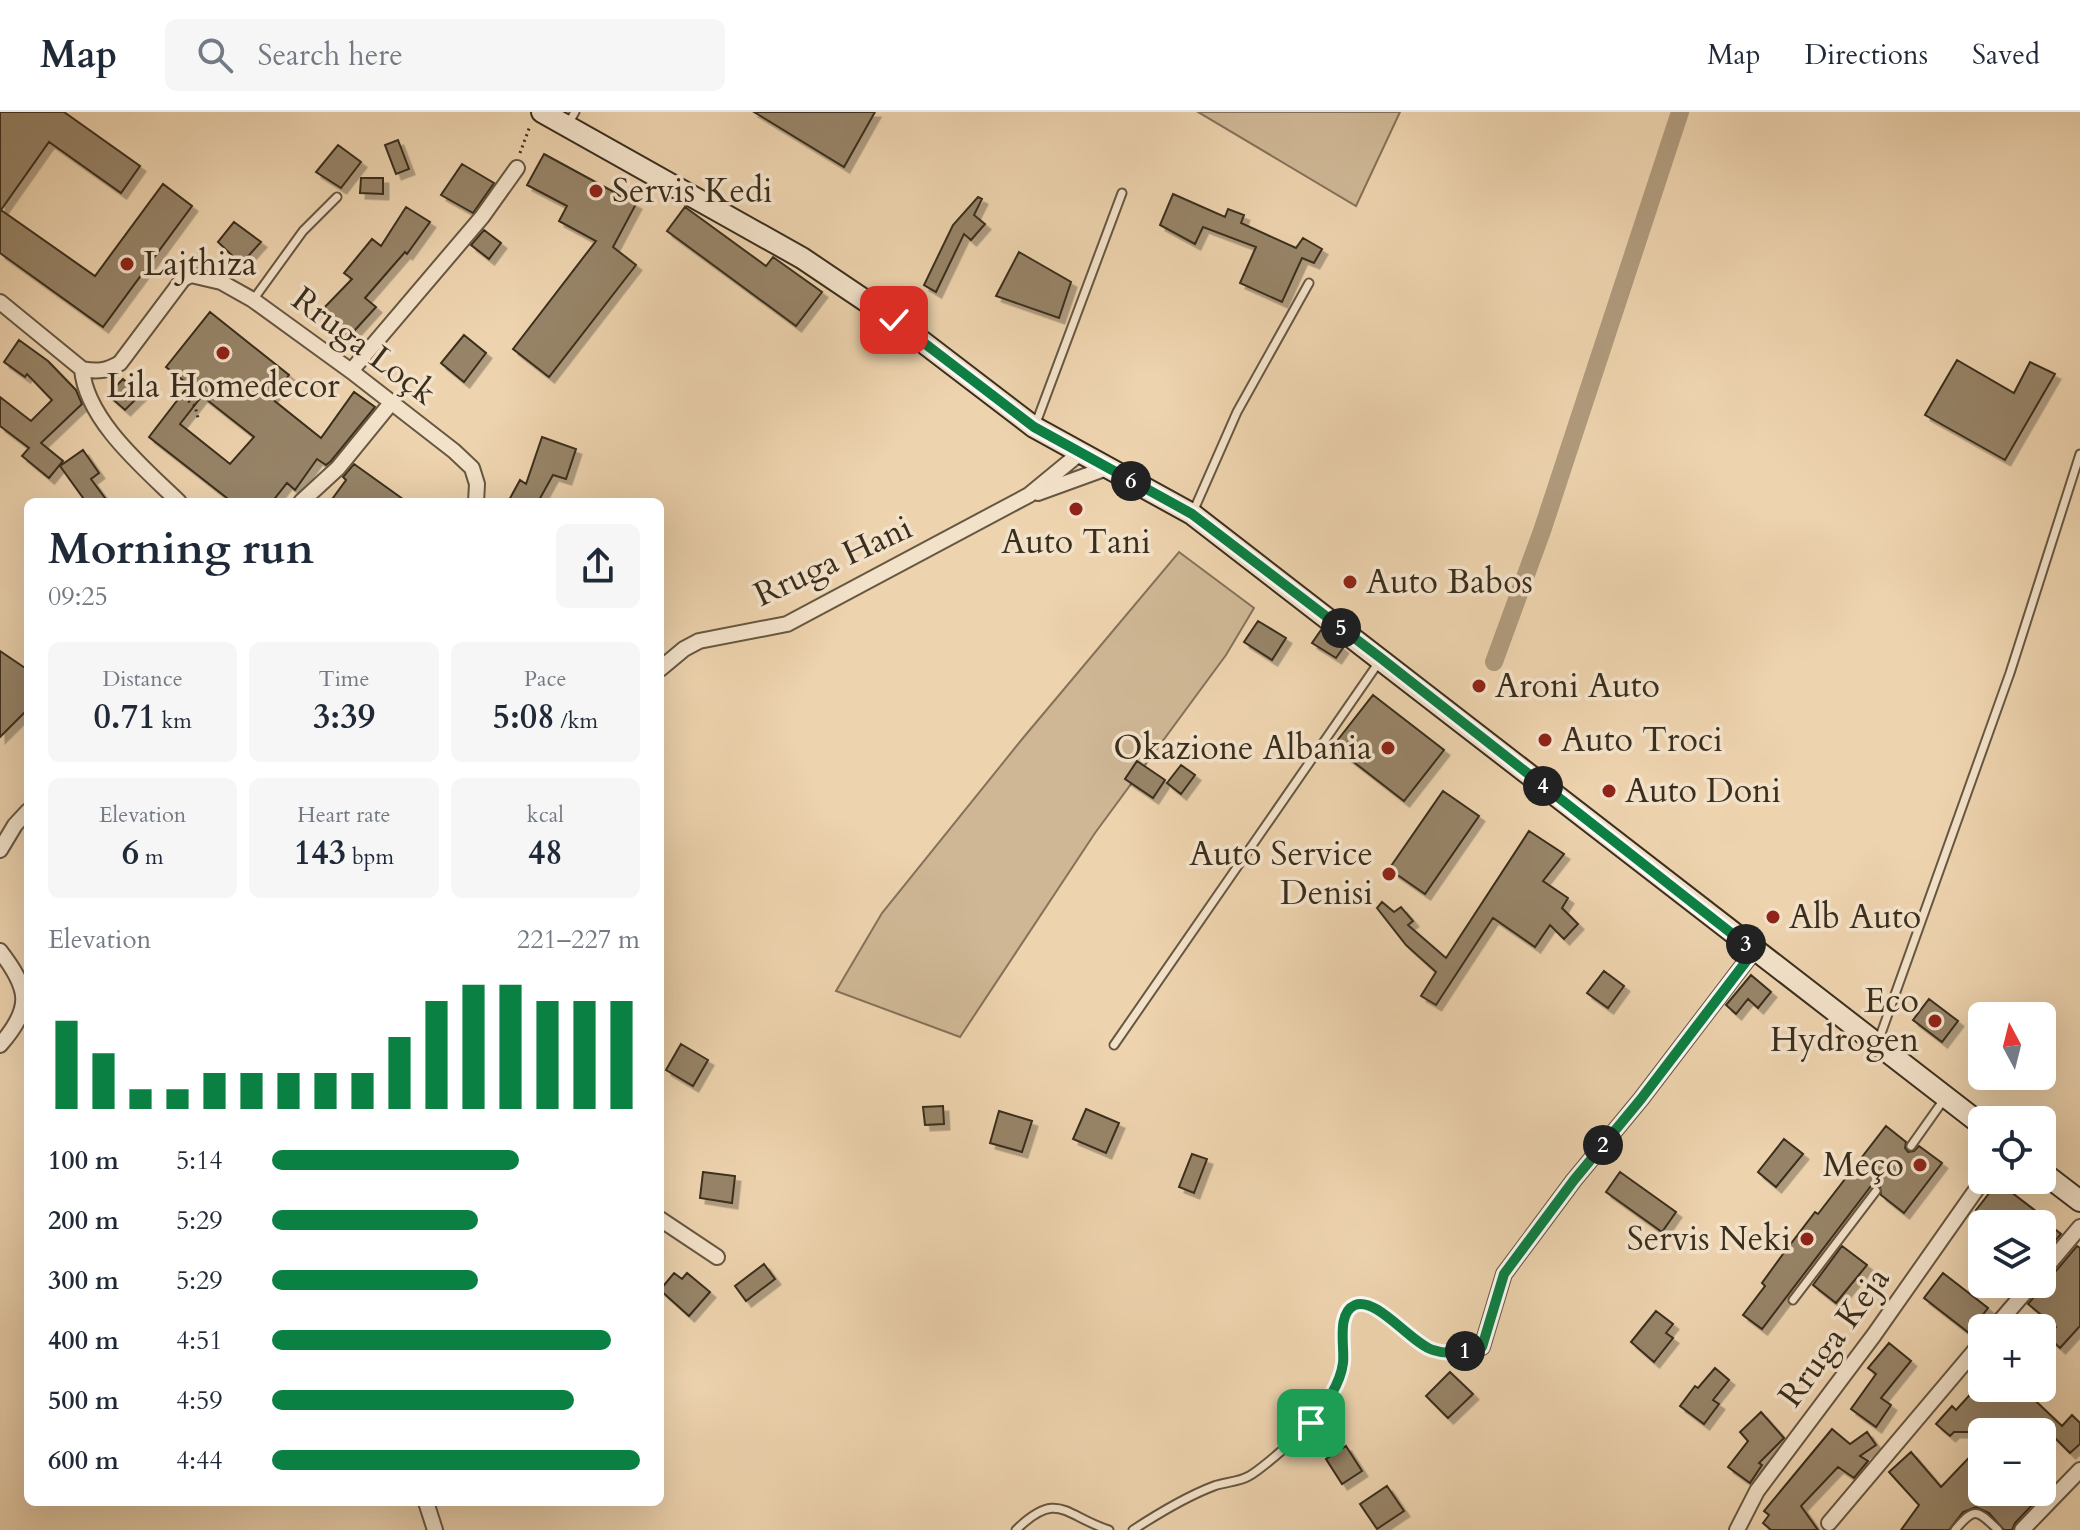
<!DOCTYPE html>
<html lang="en">
<head>
<meta charset="utf-8">
<style>
  :root { --surface:#fff; --page:#f6f6f7; --text:#1f2937; --muted:#747a83; --line:#e0e1e3; --accent:#0b8043 }
  body { margin:0; font-family:Cardo,serif; background:var(--page); color:var(--text); height:100vh; display:flex; flex-direction:column; font-size:30px; white-space:nowrap }
  * { box-sizing:border-box; margin:0 }
  p { font-size:26px; color:var(--muted) }
  .icon { flex:none; width:44px; height:44px; fill:none; stroke:currentColor; stroke-width:2; stroke-linecap:round; stroke-linejoin:round }
  .map { position:relative; flex:1; overflow:hidden }
  .side { position:absolute; left:24px; top:386px; width:640px; height:1008px; display:flex; flex-direction:column; background:var(--surface); border-radius:12px; box-shadow:0 8px 32px #0002 }
  .side>* { flex:none }
  .needle { width:52px; rotate:353deg }
  .fabs { position:absolute; left:1968px; top:890px; display:grid; gap:16px }
  .fabs a { display:grid; place-items:center; width:88px; height:88px; border-radius:12px; background:var(--surface); box-shadow:0 8px 32px #0002; font-size:40px }
  .pin { position:absolute; display:grid; place-items:center; width:68px; height:68px; color:#fff; margin:-34px; border-radius:16px; box-shadow:0 4px 12px #0006 }
  .km { position:absolute; width:40px; height:40px; margin:-20px; border-radius:50%; background:#222; color:#fff; font-size:22px; line-height:40px; text-align:center }
  .round { display:grid; place-items:center; flex:none; width:84px; height:84px; border-radius:12px; background:var(--page) }
  .overview { display:flex; align-items:center; justify-content:space-between; height:136px; padding:0 24px }
  h1 { font-size:44px; font-weight:700; line-height:60px }
  .metrics { display:grid; grid-template-columns:repeat(3,1fr); gap:12px; height:136px; padding:8px 24px }
  .metrics div { display:grid; align-content:center; border-radius:12px; background:var(--page); text-align:center }
  .metrics b { font-size:34px; font-weight:700 }
  .metrics small { font-size:22px; font-weight:400 }
  .metrics p { font-size:22px }
  .chart { height:224px; padding:16px 24px }
  .chart p { display:flex; justify-content:space-between }
  .chart svg { width:100%; height:144px; margin-top:8px; stroke:var(--accent); stroke-width:6 }
  ul { padding:0 24px; list-style:none; font-size:26px }
  li { display:grid; grid-template-columns:128px 96px 1fr; align-items:center; height:60px }
  li i { height:20px; border-radius:10px; background:var(--accent) }
  header { display:flex; align-items:center; gap:48px; box-sizing:border-box; height:112px; padding:0 40px; background:var(--surface); border-bottom:2px solid var(--line) }
  header strong { font-size:38px }
  nav { display:flex; gap:44px; margin-inline-start:auto; font-size:28px }
  .search { width:560px; height:72px; background:var(--page); display:flex; align-items:center; gap:20px; box-sizing:border-box; padding:0 28px; border-radius:12px; color:var(--muted); font-size:30px }
  .map>svg:first-child { display:block }
</style>
</head>
<body>
<header>
<strong>Map</strong>
<div class="search"><svg class="icon" aria-label="search" viewBox="0 0 24 24"><circle cx="10" cy="10" r="6"/><path d="M15 15l6 6"/></svg>Search here</div>
<nav><a>Map</a><a>Directions</a><a>Saved</a></nav>
</header>
<div class="map">
<svg width="2080" height="1418" viewBox="0 0 2080 1418">
  <defs>
    <filter id="shadow"><feDropShadow dx="5.5" dy="5.5" stdDeviation="0" flood-color="#0004"/></filter>
  </defs>
  <rect width="100%" height="100%" fill="#edd3ae"/>
  <filter id="stains"><feTurbulence type="fractalNoise" baseFrequency=".0025" numOctaves="4"/><feColorMatrix values="0 0 0 0 .2 0 0 0 0 .09 0 0 0 0 .02 0 0 0 .5 -.17"/></filter>
  <radialGradient id="worn" r=".72"><stop offset=".6" stop-color="#630" stop-opacity="0"/><stop offset="1" stop-color="#630" stop-opacity=".3"/></radialGradient>
  <path fill="#cfb795" stroke="#847259" stroke-width="2" d="M1198,0H1400L1356,94Z
    M1179,440L1254,496L1226,543L1095,721L960,925L836,879L882,801L1023,626Z"/>
  <g fill="none" stroke-linecap="round" stroke-linejoin="round">
    <path stroke="#b09b7d" stroke-width="18" d="M1494,550L1542,419L1680,0"/>
  </g>
  <path fill="#978468" stroke="#3a2e1d" stroke-width="2" fill-rule="evenodd" filter="url(#shadow)" d="M0,0H64L140,54L121,81L49,30L1,98L95,164L163,72L192,94L103,215L0,141Z
    M754,0H875L844,55Z
    M398,28L409,57L396,62L385,33Z
    M338,33L361,50L341,76L316,60Z
    M544,42L636,92L613,135L636,153L549,265L513,237L596,129L559,109L567,94L527,73Z
    M462,52L494,71L473,101L441,83Z
    M361,66H383V82L360,81Z
    M1173,82L1225,105L1228,97L1244,103L1241,111L1296,136L1303,126L1322,137L1314,151L1302,146L1282,190L1240,171L1256,135L1203,115L1195,132L1160,113Z
    M978,85L982,87L974,103L985,112L971,128L964,122L936,180L924,173L953,113Z
    M406,95L430,110L407,142L405,140L365,186L376,195L346,228L319,201L352,167L344,161L372,127L381,134Z
    M685,95L766,154L773,145L822,180L796,214L667,119Z
    M234,110L261,130L241,152L218,130Z
    M484,118L501,131L489,147L471,133Z
    M1019,140L1071,170L1059,206L996,184Z
    M210,200L289,263L271,286L321,326L354,280L375,295L331,349L326,353L317,347L295,378L287,371L272,390H232L149,325L189,273L166,255ZM202,284L254,325L230,352L180,312Z
    M464,223L486,241L464,270L441,251Z
    M19,228L48,249L76,278L82,292L41,331L63,349L49,366L22,344L29,336L0,314V285L31,309L52,288L27,262L25,265L4,250Z
    M1957,248L2014,281L2030,250L2055,262L2005,348L1925,303Z
    M123,267L140,283L125,298L108,283Z
    M542,325L576,337L566,367L553,363L538,390H508L520,368L526,372Z
    M83,338L99,361L91,367L108,390H86L60,354Z
    M354,352L407,390H330L346,368L343,365Z
    M1258,509L1286,526L1272,548L1244,530Z
    M1321,518L1343,536L1336,546L1312,531Z
    M0,539L28,558V597L0,625Z
    M1373,583L1444,638L1404,689L1333,634Z
    M1137,649L1165,668L1153,686L1125,667Z
    M1181,653L1195,663L1181,682L1167,671Z
    M1443,679L1479,704L1425,782L1389,757Z
    M1529,719L1564,742L1543,769L1568,786L1562,796L1578,812L1564,827L1550,813L1535,835L1493,806L1436,893L1421,884L1436,860L1406,833L1377,796L1382,790L1394,800L1401,795L1413,809L1408,813L1446,846Z
    M1604,859L1624,874L1608,896L1587,881Z
    M1751,863L1771,880L1758,896L1748,887L1736,902L1726,893Z
    M1929,887L1958,909L1942,930L1913,908Z
    M681,932L708,948L693,974L666,958Z
    M943,994L944,1012L925,1013L923,995Z
    M1086,997L1119,1011L1106,1041L1073,1027Z
    M999,999L1032,1009L1022,1040L990,1031Z
    M1886,1014L1906,1030L1905,1036L1908,1040L1914,1039L1919,1034L1942,1051L1904,1101L1881,1083L1880,1074H1871L1762,1217L1743,1203L1765,1174L1762,1171L1783,1142L1815,1100L1818,1102Z
    M1784,1027L1803,1042L1776,1075L1758,1060Z
    M1192,1042L1207,1047L1194,1081L1179,1075Z
    M703,1060L735,1064L732,1091L700,1086Z
    M1620,1060L1676,1100L1662,1120L1606,1080Z
    M1998,1070L2041,1103L2034,1112H1993L1976,1098Z
    M2042,1107L2061,1122L2042,1144Z
    M1842,1134L1867,1153L1836,1191L1813,1173Z
    M2077,1134L2080,1136V1214L2060,1236L2047,1224L2056,1215L2028,1192L2040,1178L2042,1170L2050,1166Z
    M764,1152L775,1167L746,1189L735,1174Z
    M674,1161L682,1167L687,1161L710,1180L689,1204L660,1178Z
    M1943,1161L1988,1196L1969,1221L1924,1186Z
    M1656,1199L1673,1212L1666,1221L1673,1226L1654,1250L1631,1230Z
    M1889,1231L1911,1249L1881,1286L1891,1293L1876,1315L1851,1297L1876,1262L1868,1256Z
    M1715,1256L1729,1268L1713,1288L1719,1292L1704,1312L1680,1294L1695,1274L1698,1276Z
    M1450,1260L1473,1282L1448,1306L1426,1284Z
    M1976,1276H2022L2062,1314L2072,1303L2080,1311V1332L2070,1341L2049,1320H1954L1950,1324L1936,1312L1952,1294L1956,1298Z
    M1761,1300L1784,1326L1759,1351L1762,1353L1750,1371L1728,1355L1748,1329L1740,1320Z
    M1832,1317L1850,1332L1867,1320L1876,1333L1860,1344L1868,1349L1854,1366L1838,1355L1801,1394L1818,1418H1771L1763,1411L1769,1403L1764,1399Z
    M1982,1332V1380H2023L2035,1390L2015,1411L2012,1418H2004L1989,1401L1976,1395L1963,1400L1949,1418H1901L1919,1393L1889,1360L1911,1340L1941,1375Z
    M1346,1334L1362,1359L1342,1372L1326,1347Z
    M1387,1374L1404,1399L1377,1417L1360,1392Z"/>
  <g fill="none" stroke-linecap="round" stroke-linejoin="round">
    <g stroke="#675741" stroke-width="11">
      <path id="lane" d="M568,12L575,0
        M253,188L303,119L337,85
        M1036,311L1122,81
        M1193,400L1237,300L1309,171
        M1878,930L2010,561L2080,342
        M1114,933L1379,550
        M1911,1034L1945,986
        M1793,1188L1876,1079
        M1016,1418C1058,1377 1065,1404 1109,1418
        M1133,1418C1159,1401 1185,1385 1214,1374C1225,1370 1239,1370 1249,1364C1262,1357 1305,1319 1314,1308C1324,1295 1334,1281 1339,1266C1345,1247 1337,1199 1357,1193C1379,1185 1419,1242 1452,1242C1461,1242 1473,1237 1482,1235
        M1955,1418C1975,1394 1977,1398 1998,1418"/>
    </g>
    <g stroke="#675741" stroke-width="18">
      <path id="street" d="M0,190L82,257C97,260 107,259 120,251L183,167L191,163L221,170L253,188L351,259L454,339L472,356L477,372L476,390
        M82,257C86,308 144,356 179,390
        M351,259L482,105L517,56
        M1038,381L1107,356
        M301,390L338,356L391,291
        M660,557L684,537L699,529L787,512L1029,383L1080,341
        M0,738L15,713L28,699
        M0,839C30,878 32,896 0,933
        M660,1107L717,1145
        M2042,1160L2080,1115
        M1994,1216L2032,1172
        M1482,1235L1504,1162L1574,1068L1641,987L1754,839
        M426,1390L435,1418
        M1829,1411L1982,1230
        M1737,1418L1757,1379L1874,1223L1983,1068
        M2022,1418L2080,1358"/>
    </g>
    <g stroke="#3a2e1d" stroke-width="24">
      <path id="secondary" d="M542,0L802,146L894,208L1034,315L1192,402L1982,1013
        M2042,1060L2080,1089"/>
    </g>
    <path stroke="#3a2e1d" stroke-width="3" stroke-dasharray="2 4" stroke-linecap="butt" d="M520,41L530,14
      M174,278L195,294L198,306"/>
    <use href="#lane" stroke="#f3e2ca" stroke-width="7"/>
    <use href="#street" stroke="#f3e2ca" stroke-width="14"/>
    <use href="#secondary" stroke="#f3e2ca" stroke-width="20"/>
  </g>
  <g fill="none" stroke-linecap="round" stroke-linejoin="round">
    <g stroke="#fff" stroke-width="16">
      <path id="route" d="M894,208L1034,315L1192,402L1382,547L1754,839L1641,987L1574,1068L1504,1162L1482,1235C1465,1239 1451,1244 1433,1238C1412,1232 1376,1184 1355,1193C1336,1201 1345,1236 1343,1251C1340,1274 1324,1294 1311,1311"/>
    </g>
    <use href="#route" stroke="#0b8043" stroke-width="10"/>
  </g>
  <g fill="#8f2418" stroke="#f3e2ca" stroke-width="3">
    <circle cx="596" cy="79" r="8"/>
    <circle cx="127" cy="152" r="8"/>
    <circle cx="223" cy="241" r="8"/>
    <circle cx="1076" cy="397" r="8"/>
    <circle cx="1350" cy="470" r="8"/>
    <circle cx="1479" cy="574" r="8"/>
    <circle cx="1545" cy="628" r="8"/>
    <circle cx="1388" cy="636" r="8"/>
    <circle cx="1609" cy="679" r="8"/>
    <circle cx="1389" cy="762" r="8"/>
    <circle cx="1773" cy="805" r="8"/>
    <circle cx="1935" cy="909" r="8"/>
    <circle cx="1920" cy="1053" r="8"/>
    <circle cx="1807" cy="1127" r="8"/>
  </g>
  <g text-anchor="middle" dominant-baseline="central" stroke-width="7" stroke-linejoin="round" paint-order="stroke">
    <g font-size="34" fill="#3a2e1d" stroke="#f3e2ca" text-anchor="start">
      <text x="612" y="79">Servis Kedi</text>
      <text x="143" y="152">Lajthiza</text>
      <text x="223" y="274" text-anchor="middle">Lila Homedecor</text>
      <text x="1076" y="430" text-anchor="middle">Auto Tani</text>
      <text x="1366" y="470">Auto Babos</text>
      <text x="1495" y="574">Aroni Auto</text>
      <text x="1561" y="628">Auto Troci</text>
      <text x="1372" y="636" text-anchor="end">Okazione Albania</text>
      <text x="1625" y="679">Auto Doni</text>
      <text x="1373" y="742" text-anchor="end">Auto Service<tspan x="1373" dy="39">Denisi</tspan></text>
      <text x="1789" y="805">Alb Auto</text>
      <text x="1919" y="889" text-anchor="end">Eco<tspan x="1919" dy="39">Hydrogen</tspan></text>
      <text x="1904" y="1053" text-anchor="end">Meço</text>
      <text x="1791" y="1127" text-anchor="end">Servis Neki</text>
    </g>
    <g font-size="34" fill="#3a2e1d" stroke="#f3e2ca">
      <text transform="translate(364 234) rotate(37)">Rruga Loçk</text>
      <text transform="translate(833 449) rotate(-25)">Rruga Hani</text>
      <text transform="translate(1834 1225) rotate(-54)">Rruga Keja</text>
    </g>
  </g>
  <rect width="100%" height="100%" filter="url(#stains)"/>
  <rect width="100%" height="100%" fill="url(#worn)"/>
</svg>
<div class="fabs">
<a><svg class="needle" viewBox="-14 -14 28 28"><path d="M0-13l5 13h-10z" fill="#e53935"/><path d="M0 13l5-13h-10z" fill="#747a83"/></svg></a>
<a><svg class="icon" aria-label="locate" viewBox="0 0 24 24"><circle cx="12" cy="12" r="6"/><path d="M12 2v4M12 18v4M2 12h4M18 12h4"/></svg></a>
<a><svg class="icon" aria-label="layers" viewBox="0 0 24 24"><path d="M12 4l9 5-9 5-9-5zM3 14l9 5 9-5"/></svg></a>
<a>+</a>
<a>−</a>
</div>
<div class="pin" style="left:1311px;top:1311px;background:#1e9e55"><svg class="icon" aria-label="arrive" viewBox="0 0 24 24"><path d="M6 21V4h12l-3 4 3 4H6"/></svg></div>
<div class="pin" style="left:894px;top:208px;background:#d93025"><svg class="icon" aria-label="check" viewBox="0 0 24 24"><path d="M5 12l5 5 9-10"/></svg></div>
<b class="km" style="left:1465px;top:1239px">1</b>
<b class="km" style="left:1603px;top:1033px">2</b>
<b class="km" style="left:1746px;top:832px">3</b>
<b class="km" style="left:1543px;top:674px">4</b>
<b class="km" style="left:1341px;top:516px">5</b>
<b class="km" style="left:1131px;top:369px">6</b>
<section class="side">
<div class="overview"><div><h1>Morning run</h1><p>09:25</p></div><a class="round"><svg class="icon" aria-label="share" viewBox="0 0 24 24"><path d="M12 15V3M7 8l5-5 5 5M5 13v7h14v-7"/></svg></a></div>
<div class="metrics">
<div><p>Distance</p><b>0.71<small> km</small></b></div>
<div><p>Time</p><b>3:39</b></div>
<div><p>Pace</p><b>5:08<small> /km</small></b></div>
</div>
<div class="metrics">
<div><p>Elevation</p><b>6<small> m</small></b></div>
<div><p>Heart rate</p><b>143<small> bpm</small></b></div>
<div><p>kcal</p><b>48</b></div>
</div>
<div class="chart"><p><span>Elevation</span>221–227 m</p>
<svg viewBox="0 0 160 44" preserveAspectRatio="none"><path d="M5 44V17M15 44V27M25 44V38M35 44V38M45 44V33M55 44V33M65 44V33M75 44V33M85 44V33M95 44V22M105 44V11M115 44V6M125 44V6M135 44V11M145 44V11M155 44V11"/></svg>
</div>
<ul>
<li><b>100 m</b>5:14<i style="width:67%"></i></li>
<li><b>200 m</b>5:29<i style="width:56%"></i></li>
<li><b>300 m</b>5:29<i style="width:56%"></i></li>
<li><b>400 m</b>4:51<i style="width:92%"></i></li>
<li><b>500 m</b>4:59<i style="width:82%"></i></li>
<li><b>600 m</b>4:44<i style="width:100%"></i></li>
</ul>
</section>
</div>
</body>
</html>
